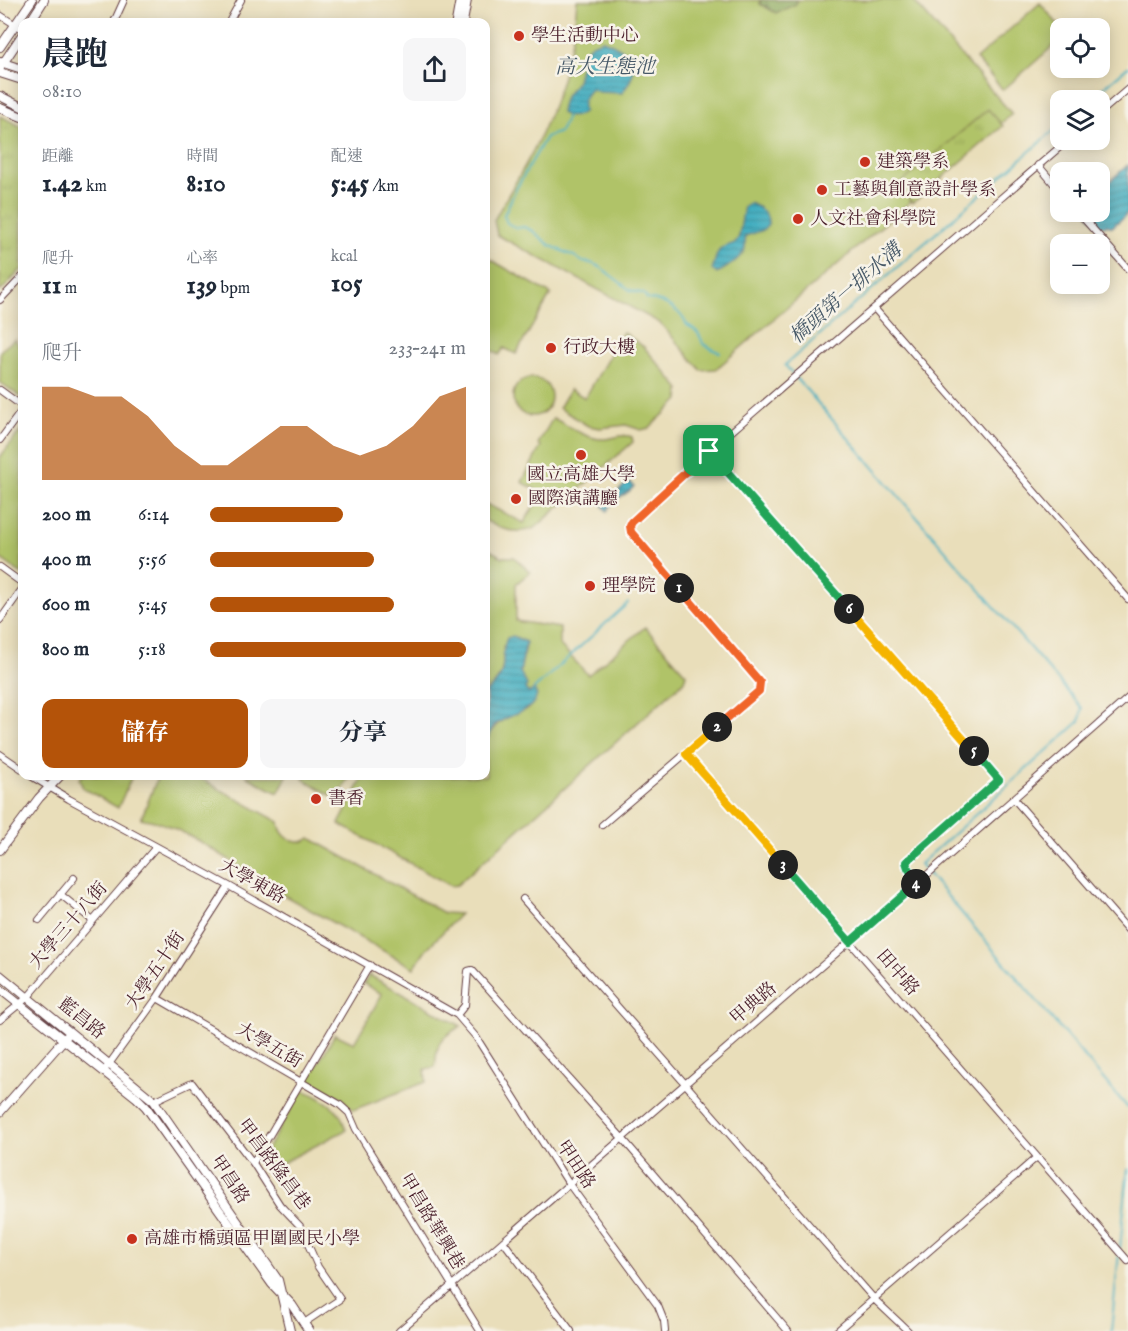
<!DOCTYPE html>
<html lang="zh-TW">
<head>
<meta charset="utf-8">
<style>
  :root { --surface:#fff; --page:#f6f6f7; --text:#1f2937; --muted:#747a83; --accent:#b45309 }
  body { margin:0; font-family:"IM FELL English","Noto Serif TC",serif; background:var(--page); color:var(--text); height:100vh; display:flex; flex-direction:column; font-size:22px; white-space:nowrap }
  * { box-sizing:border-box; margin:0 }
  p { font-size:20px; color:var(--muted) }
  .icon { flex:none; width:33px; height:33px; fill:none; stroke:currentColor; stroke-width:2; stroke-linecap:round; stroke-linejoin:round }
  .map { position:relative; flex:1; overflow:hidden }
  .details { position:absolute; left:18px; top:18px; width:472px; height:762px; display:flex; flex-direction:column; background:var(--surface); border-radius:12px; box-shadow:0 3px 15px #0003 }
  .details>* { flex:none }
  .buttons { position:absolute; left:1050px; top:18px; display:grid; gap:12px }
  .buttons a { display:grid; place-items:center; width:60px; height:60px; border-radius:12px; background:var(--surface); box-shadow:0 3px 15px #0003; font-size:30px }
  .pin { position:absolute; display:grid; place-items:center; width:51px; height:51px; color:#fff; margin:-26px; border-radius:12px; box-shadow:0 3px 9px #0006 }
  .km { position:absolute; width:30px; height:30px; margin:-15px; border-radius:50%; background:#222; color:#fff; font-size:16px; line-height:30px; text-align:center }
  .round { display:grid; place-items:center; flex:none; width:63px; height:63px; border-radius:12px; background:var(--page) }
  .headline { display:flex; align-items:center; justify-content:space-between; height:102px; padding:0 24px }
  h1 { font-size:33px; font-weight:700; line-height:45px }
  .metrics { display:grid; grid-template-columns:repeat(3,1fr); gap:9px; height:102px; padding:6px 24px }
  .metrics div { display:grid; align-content:center }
  .metrics b { font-size:26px; font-weight:700 }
  .metrics small { font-size:16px; font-weight:400 }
  .metrics p { font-size:16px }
  .chart { height:168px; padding:12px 24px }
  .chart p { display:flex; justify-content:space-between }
  .chart svg { width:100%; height:108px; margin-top:6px; fill:var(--accent); opacity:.7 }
  .action { display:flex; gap:12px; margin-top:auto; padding:12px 24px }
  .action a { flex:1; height:69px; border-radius:12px; background:var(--accent); color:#fff; font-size:24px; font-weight:700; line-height:69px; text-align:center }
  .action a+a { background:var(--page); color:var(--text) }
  ul { padding:0 24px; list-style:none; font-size:20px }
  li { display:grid; grid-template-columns:96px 72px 1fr; align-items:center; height:45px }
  li i { height:15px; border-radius:8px; background:var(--accent) }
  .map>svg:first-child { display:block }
</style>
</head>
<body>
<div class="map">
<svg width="1128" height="1331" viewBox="0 0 1128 1331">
  <defs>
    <pattern id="forest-firs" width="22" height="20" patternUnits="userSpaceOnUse" patternTransform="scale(1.5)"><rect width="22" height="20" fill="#8ca95c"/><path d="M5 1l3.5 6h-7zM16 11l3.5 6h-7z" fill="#74894c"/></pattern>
    <pattern id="park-tufts" width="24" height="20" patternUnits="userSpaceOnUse" patternTransform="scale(1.5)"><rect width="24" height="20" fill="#b0c367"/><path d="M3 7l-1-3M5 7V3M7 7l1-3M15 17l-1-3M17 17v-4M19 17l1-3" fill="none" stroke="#99a75a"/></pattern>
    <pattern id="water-rules" width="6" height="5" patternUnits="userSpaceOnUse" patternTransform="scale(1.5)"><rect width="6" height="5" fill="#41adc0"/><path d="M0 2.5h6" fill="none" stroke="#388c9c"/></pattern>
  </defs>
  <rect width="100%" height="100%" fill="#f7f3e8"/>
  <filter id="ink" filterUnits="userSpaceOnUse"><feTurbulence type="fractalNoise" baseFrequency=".0167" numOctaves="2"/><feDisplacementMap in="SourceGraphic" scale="12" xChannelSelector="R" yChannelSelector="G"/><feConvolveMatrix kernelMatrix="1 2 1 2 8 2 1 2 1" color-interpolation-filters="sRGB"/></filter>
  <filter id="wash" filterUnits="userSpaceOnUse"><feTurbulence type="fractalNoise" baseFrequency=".008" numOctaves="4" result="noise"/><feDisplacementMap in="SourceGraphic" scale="24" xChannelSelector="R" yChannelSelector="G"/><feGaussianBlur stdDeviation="1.35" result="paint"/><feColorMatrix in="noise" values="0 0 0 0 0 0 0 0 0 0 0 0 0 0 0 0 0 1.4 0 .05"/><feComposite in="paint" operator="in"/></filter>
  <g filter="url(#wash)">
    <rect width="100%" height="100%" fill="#e9deba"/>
    <path fill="#b0c367" stroke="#7d7149" stroke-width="1.5" d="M577,0H913L1012,114L716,369L701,370L660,323L497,235L494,220C509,192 528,164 541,134C560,93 574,45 577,0Z
      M1040,3L1061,28L1060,40L1003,90L976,59Z
      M486,257L551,294L516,354L504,348L499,355L486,347Z
      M623,332L644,347L680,389L679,400L649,428L641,430L626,425L600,428L588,426L559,408L570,389L585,398Z
      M15,339L19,346L22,344V398L0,382V351Z
      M513 397a19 19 0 1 1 38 0a19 19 0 1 1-38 0Z
      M553,418C567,425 588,440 603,439C614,439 622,433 632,437L633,442L535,528C517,535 503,530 486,521V504L524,523L542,493L522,482L541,446L538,444Z
      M22,429V574L0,558V457Z
      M486,548L502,557H514L530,572L516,584V621L560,628V645L588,675L645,627L686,674L684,681L457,885L451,886L339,824L364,776H486C486,765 484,752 486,742C491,724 511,713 529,709V693L524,689L526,685L520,672L525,648L503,646C505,665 502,680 486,692Z
      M81,776H132L118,808L83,788L79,779Z
      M168,776H196L279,822C280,837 297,848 310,838L444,913L460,914L424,952L414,968L280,893C266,891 258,885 250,873C224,857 170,819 141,819L157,779Z
      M246,776H287L278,793Z
      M305,776H350L337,799L303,779Z
      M369,975L461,1026C438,1039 438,1041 435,1067L425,1069L426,1082L353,1110L340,1097L308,1081L335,1034L354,1043L382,994L364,984Z
      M302,1091C313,1092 335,1106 341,1116C343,1120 344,1126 346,1130L265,1172L259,1162Z"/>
    <path fill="url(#forest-firs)" stroke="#6b6444" stroke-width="1.5" d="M760,0H797L796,4L776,13L760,4Z"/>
    <path fill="url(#park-tufts)" stroke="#7d7149" stroke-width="1.5" d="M988,109L1003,126L913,203L898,186Z
      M0,116L22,127V269L0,292Z"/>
    <path fill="url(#water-rules)" stroke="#466676" stroke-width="1.5" d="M603,40C633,52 644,65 622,93L599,92L591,89C585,96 580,102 584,111C576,118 571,118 561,113C562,107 563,100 566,95C570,90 575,87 577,80C584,60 577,47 603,40Z
      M1128,165V213L1112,227L1108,225L1098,226L1087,212H1100V190Z
      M749,203C758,206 769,213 768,224L763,230L745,236C745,241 746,247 744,251C741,258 723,271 716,273L712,270L717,254L721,248L735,243L739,237L744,206Z
      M629,481L634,486C628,495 620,495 613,502C611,505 610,508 607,511L603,506Z
      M513,636L526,642L520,672L527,685L525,689L529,693L534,689L537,695C533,713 510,713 495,725C491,729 488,737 486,743V692C513,671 497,660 507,638Z"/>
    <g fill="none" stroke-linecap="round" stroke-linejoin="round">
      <path stroke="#41adc0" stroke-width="2" d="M1089,100L1128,67
        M567,116L560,132L546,137L516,189L504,215L507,223L516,228L524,227L533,231L551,246L574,256L583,262L591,263L600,267L630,290L644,294L647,299C664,301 679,308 687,325C696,329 700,334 703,344L720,353
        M1060,125L785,365L1082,708L1080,721L920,864L1128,1108
        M534,689L628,603
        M1120,1248L1128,1169
        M1111,1331L1119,1253"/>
    </g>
  </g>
  <g filter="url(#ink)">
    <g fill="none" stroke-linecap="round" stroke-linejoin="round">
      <g stroke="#623c40" stroke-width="8">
        <path id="street" d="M0,15L22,29
          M114,22L124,0
          M229,22L241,0
          M1100,113L1128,89
          M1038,165L1060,191
          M1078,212L1128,269
          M0,300L22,277
          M874,308L1128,599
          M0,390L22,406
          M0,440L22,410
          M709,451L1000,780L906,862L907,868L917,883
          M0,567L22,583
          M0,620L22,589
          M0,754L22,769
          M686,754L1128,1261
          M31,776L69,799L229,886L457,1015L476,1037L569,1184L658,1306L664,1321L665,1331
          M1014,799L1128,930
          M602,825L759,691L760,682L631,532L630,526L632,522L709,451L1068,140
          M60,894L93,921
          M523,899L875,1300L908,1331
          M39,920L74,878
          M157,998L339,1104L349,1113L356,1129L480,1331
          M457,1015L465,1005L468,971L472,970L622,1138L788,1331
          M0,1020L28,997L156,847
          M107,1067L157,998L229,886
          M154,1101L192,1083L253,1163L280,1205L300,1226L318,1267L340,1299L304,1323
          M253,1163L370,965
          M503,1241L571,1331
          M399,1331L920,881L1128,698
          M837,1331L1037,1157"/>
      </g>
      <g stroke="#623c40" stroke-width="10">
        <path id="secondary" d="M30,22L44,0
          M456,22L460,0
          M463,22L467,0
          M0,47L32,0
          M0,62L22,69
          M0,68L22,35
          M0,73L22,80
          M0,96L22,107
          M0,108L22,117
          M0,850L39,798L60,776
          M0,975L154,1101L278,1280L290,1331
          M0,989L136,1097L146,1107L272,1284L292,1305L309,1331
          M0,1112L66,1037"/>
      </g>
      <use href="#street" stroke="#fff" stroke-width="6"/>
      <use href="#secondary" stroke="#fff" stroke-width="8"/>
    </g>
  </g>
  <g fill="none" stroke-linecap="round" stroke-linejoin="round" filter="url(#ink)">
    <g stroke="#fff" stroke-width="12">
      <path id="split-1" d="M679,588L631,532L630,526L632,522L709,451"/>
    </g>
    <g stroke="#fff" stroke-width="12">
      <path id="split-2" d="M679,588L760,682L759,691L717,727"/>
    </g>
    <g stroke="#fff" stroke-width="12">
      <path id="split-3" d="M717,727L686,754L783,865"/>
    </g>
    <g stroke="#fff" stroke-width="12">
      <path id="split-4" d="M783,865L850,942L916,884"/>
    </g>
    <g stroke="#fff" stroke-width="12">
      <path id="split-5" d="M916,884L918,883L908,868L906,862L999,780L974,751"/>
    </g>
    <g stroke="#fff" stroke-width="12">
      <path id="split-6" d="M849,609L974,751"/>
    </g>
    <g stroke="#fff" stroke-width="12">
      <path id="split-7" d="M709,451L849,609"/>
    </g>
    <use href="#split-1" stroke="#f0652b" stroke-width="8"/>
    <use href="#split-2" stroke="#f0652b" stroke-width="8"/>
    <use href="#split-3" stroke="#f5b400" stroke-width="8"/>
    <use href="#split-4" stroke="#22a559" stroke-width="8"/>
    <use href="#split-5" stroke="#22a559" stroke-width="8"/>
    <use href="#split-6" stroke="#f5b400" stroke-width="8"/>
    <use href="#split-7" stroke="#22a559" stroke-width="8"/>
  </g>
  <g fill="#c8321e" stroke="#f7f3e8" stroke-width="2">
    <circle cx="519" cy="36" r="6"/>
    <circle cx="865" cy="162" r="6"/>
    <circle cx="822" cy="190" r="6"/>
    <circle cx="798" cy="219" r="6"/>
    <circle cx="551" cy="348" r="6"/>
    <circle cx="581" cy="455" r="6"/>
    <circle cx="516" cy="499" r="6"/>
    <circle cx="590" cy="586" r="6"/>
    <circle cx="316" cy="799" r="6"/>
    <circle cx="132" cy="1239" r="6"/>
  </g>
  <g text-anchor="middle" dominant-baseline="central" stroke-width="5" stroke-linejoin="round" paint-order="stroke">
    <g font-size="18" fill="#4a1f2b" stroke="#f7f3e8" text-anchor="start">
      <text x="531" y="36">學生活動中心</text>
      <text x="877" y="162">建築學系</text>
      <text x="834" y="190">工藝與創意設計學系</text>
      <text x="810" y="219">人文社會科學院</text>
      <text x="563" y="348">行政大樓</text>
      <text x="581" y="475" text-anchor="middle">國立高雄大學</text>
      <text x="528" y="499">國際演講廳</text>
      <text x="602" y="586">理學院</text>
      <text x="328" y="799">書香</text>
      <text x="144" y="1239">高雄市橋頭區甲圍國民小學</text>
    </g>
    <g font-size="18" fill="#4a1f2b" stroke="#f7f3e8">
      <text transform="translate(252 882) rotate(29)">大學東路</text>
      <text transform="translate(69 926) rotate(-49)">大學三十八街</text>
      <text transform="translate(156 971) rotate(-56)">大學五十街</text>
      <text transform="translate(897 973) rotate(49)">田中路</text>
      <text transform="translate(754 1004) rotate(-41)">甲典路</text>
      <text transform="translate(81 1019) rotate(39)">藍昌路</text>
      <text transform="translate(269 1046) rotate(30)">大學五街</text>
      <text transform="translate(273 1165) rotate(53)">甲昌路隆昌巷</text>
      <text transform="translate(575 1165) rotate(56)">甲田路</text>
      <text transform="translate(229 1180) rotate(56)">甲昌路</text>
      <text transform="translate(431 1222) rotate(59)">甲昌路華興巷</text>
    </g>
    <g font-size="20" font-style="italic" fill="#465867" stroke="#f7f3e8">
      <text x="605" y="67">高大生態池</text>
      <text transform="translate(846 294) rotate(-41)">橋頭第一排水溝</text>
    </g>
  </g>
</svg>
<div class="buttons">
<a><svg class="icon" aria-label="locate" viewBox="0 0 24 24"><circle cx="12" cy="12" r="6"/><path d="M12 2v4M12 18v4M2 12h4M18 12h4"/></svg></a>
<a><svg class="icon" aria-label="layers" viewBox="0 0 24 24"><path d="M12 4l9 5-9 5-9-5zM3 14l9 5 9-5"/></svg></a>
<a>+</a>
<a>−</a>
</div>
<div class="pin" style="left:709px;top:451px;background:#1e9e55"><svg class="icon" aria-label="arrive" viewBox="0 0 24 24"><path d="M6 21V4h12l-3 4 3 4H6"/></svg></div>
<b class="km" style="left:679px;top:588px">1</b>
<b class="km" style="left:717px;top:727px">2</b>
<b class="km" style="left:783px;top:865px">3</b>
<b class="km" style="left:916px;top:884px">4</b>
<b class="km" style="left:974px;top:751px">5</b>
<b class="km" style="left:849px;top:609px">6</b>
<section class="details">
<div class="headline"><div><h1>晨跑</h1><p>08:10</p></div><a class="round"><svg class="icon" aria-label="share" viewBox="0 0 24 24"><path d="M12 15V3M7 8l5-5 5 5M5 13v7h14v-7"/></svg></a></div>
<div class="metrics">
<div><p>距離</p><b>1.42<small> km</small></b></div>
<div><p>時間</p><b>8:10</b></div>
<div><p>配速</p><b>5:45<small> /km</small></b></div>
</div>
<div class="metrics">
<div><p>爬升</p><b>11<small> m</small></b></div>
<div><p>心率</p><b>139<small> bpm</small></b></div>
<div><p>kcal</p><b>105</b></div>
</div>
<div class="chart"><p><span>爬升</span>233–241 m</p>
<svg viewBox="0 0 160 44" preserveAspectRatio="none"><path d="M0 44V6L10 6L20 10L30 10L40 18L50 30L60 38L70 38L80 30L90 22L100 22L110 30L120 34L130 30L140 22L150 10L160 6V44z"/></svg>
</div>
<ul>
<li><b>200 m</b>6:14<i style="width:52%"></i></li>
<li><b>400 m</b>5:56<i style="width:64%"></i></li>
<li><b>600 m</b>5:45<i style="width:72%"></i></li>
<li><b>800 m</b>5:18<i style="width:100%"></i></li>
</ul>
<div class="action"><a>儲存</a><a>分享</a></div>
</section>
</div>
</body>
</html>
